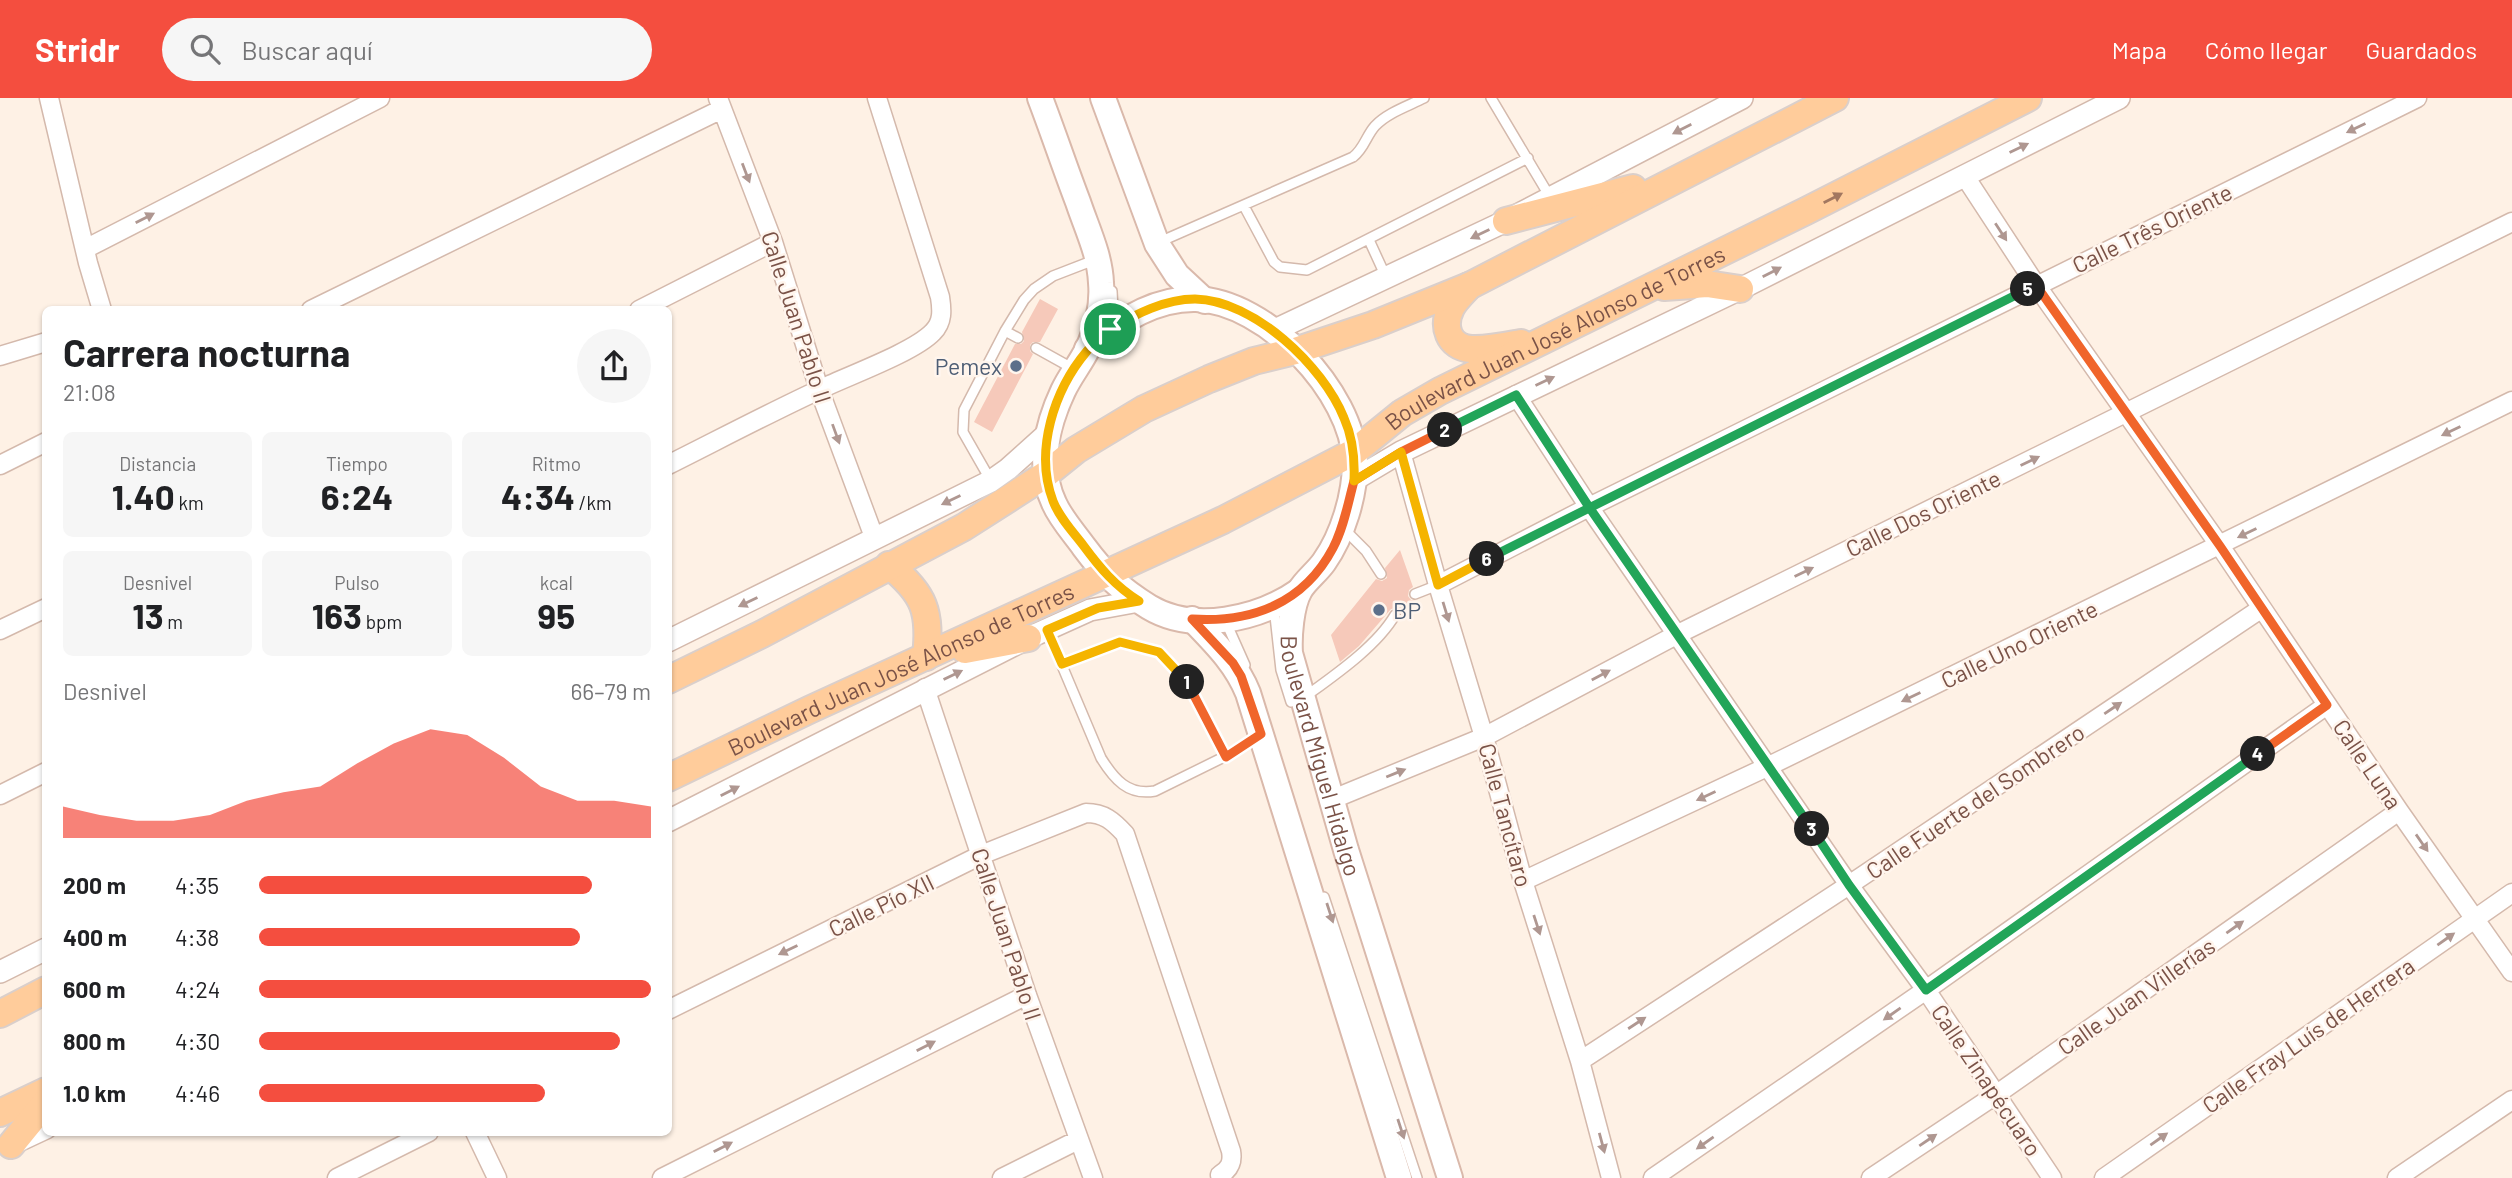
<!DOCTYPE html>
<html lang="es">
<head>
<meta charset="utf-8">
<style>
  :root { --surface:#fff; --page:#f6f6f6; --text:#202124; --muted:#757577; --accent:#f44e3f }
  body { margin:0; font-family:Barlow,sans-serif; background:var(--page); color:var(--text); height:100vh; display:flex; flex-direction:column; font-size:26px; white-space:nowrap }
  * { box-sizing:border-box; margin:0 }
  p { font-size:23px; color:var(--muted) }
  .icon { flex:none; width:38px; height:38px; fill:none; stroke:currentColor; stroke-width:2; stroke-linecap:round; stroke-linejoin:round }
  .map { position:relative; flex:1; overflow:hidden }
  .side { position:absolute; left:42px; top:208px; width:630px; height:830px; display:flex; flex-direction:column; background:var(--surface); border-radius:10px; box-shadow:0 2px 5px #0004 }
  .side>* { flex:none }
  .pin { position:absolute; display:grid; place-items:center; width:60px; height:60px; color:#fff; margin:-30px; border:4px solid #fff; border-radius:50%; box-shadow:0 2px 7px #0007 }
  .km { position:absolute; width:35px; height:35px; margin:-18px; border-radius:50%; background:#222; color:#fff; font-size:19px; line-height:35px; text-align:center }
  .round { display:grid; place-items:center; flex:none; width:74px; height:74px; border-radius:37px; background:var(--page) }
  .head { display:flex; align-items:center; justify-content:space-between; height:119px; padding:0 21px }
  h1 { font-size:38px; font-weight:700; line-height:52px }
  .metrics { display:grid; grid-template-columns:repeat(3,1fr); gap:10px; height:119px; padding:7px 21px }
  .metrics div { display:grid; align-content:center; border-radius:10px; background:var(--page); text-align:center }
  .metrics b { font-size:35px; font-weight:700 }
  .metrics small { font-size:19px; font-weight:400 }
  .metrics p { font-size:19px }
  .chart { height:196px; padding:14px 21px }
  .chart p { display:flex; justify-content:space-between }
  .chart svg { width:100%; height:126px; margin-top:7px; fill:var(--accent); opacity:.7 }
  ul { padding:0 21px; list-style:none; font-size:23px }
  li { display:grid; grid-template-columns:112px 84px 1fr; align-items:center; height:52px }
  li i { height:18px; border-radius:9px; background:var(--accent) }
  header { display:flex; align-items:center; gap:42px; box-sizing:border-box; height:98px; padding:0 35px; background:var(--accent); color:#fff }
  header strong { font-size:33px }
  nav { display:flex; gap:38px; margin-inline-start:auto; font-size:24px }
  .search { width:490px; height:63px; background:var(--page); display:flex; align-items:center; gap:18px; box-sizing:border-box; padding:0 24px; border-radius:38px; color:var(--muted); font-size:26px }
  .map>svg:first-child { display:block }
</style>
</head>
<body>
<header>
<strong>Stridr</strong>
<div class="search"><svg class="icon" aria-label="search" viewBox="0 0 24 24"><circle cx="10" cy="10" r="6"/><path d="M15 15l6 6"/></svg>Buscar aquí</div>
<nav><a>Mapa</a><a>Cómo llegar</a><a>Guardados</a></nav>
</header>
<div class="map">
<svg width="2512" height="1080" viewBox="0 0 2512 1080">
  <rect width="100%" height="100%" fill="#fef1e5"/>
  <path fill="#f6c9ba" d="M1040,201L1058,211L1040,244H1033L1030,247V253L1033,256L992,334L974,324L1015,246H1021L1024,243L1022,234Z
    M1400,452L1413,489L1409,492L1408,498L1411,502L1417,503L1418,507L1401,514L1396,510L1391,511L1359,548L1340,564L1331,537L1376,481L1382,483L1387,480L1385,470Z"/>
  <g fill="none" stroke-linecap="round" stroke-linejoin="round">
    <g stroke="#d4b9ac" stroke-width="12">
      <path id="service" d="M1491,0L1550,99
        M1244,108L1274,164L1280,169L1307,172L1528,60
        M1369,142L1386,179
        M1157,145L1353,59C1364,51 1366,38 1375,28C1387,15 1408,8 1424,0
        M1111,225L1113,212L1112,193
        M1005,233L1018,240
        M1036,250L1072,270
        M991,383L963,334L964,312L1005,233L1024,202L1034,191L1053,178L1097,161
        M1344,431L1366,453L1381,476
        M1415,496L1438,487
        M1274,509L1281,572L1291,604
        M1225,522L1245,567
        M1047,532L1101,660C1114,681 1128,698 1155,693L1226,658L1260,637
        M1062,566L1120,544L1159,554L1186,582L1226,658
        M1306,598C1335,577 1377,548 1395,517
        M1324,799L1417,1080"/>
    </g>
    <g stroke="#d4b9ac" stroke-width="21">
      <path id="minor" d="M49,0L88,165L102,212
        M718,0L773,144L819,291L874,439
        M1964,77L2036,187L2220,448L2399,713L2512,874
        M85,151L380,0
        M311,212L722,11
        M639,212L773,144
        M0,258L46,244
        M1516,297L1589,409L1849,787L1926,892L2052,1080
        M1401,354L1438,487L1484,639L1523,783L1580,963L1611,1080
        M0,367L46,344
        M668,367C720,341 771,314 823,290C850,277 914,254 933,234C943,224 942,212 940,199L877,0
        M1438,487L1589,409L2417,0
        M0,532L46,510
        M925,590L1027,897L1093,1080
        M0,697L46,674
        M1333,701L1484,639L1678,536L2512,124
        M1523,783L1769,668L2512,303
        M668,912L981,757L1086,715C1104,715 1113,723 1125,736L1231,1053C1233,1064 1230,1071 1220,1077
        M1580,963L1849,787L2262,510
        M475,1034L497,1080
        M337,1080L429,1034
        M662,1080L1027,897
        M1002,1080L1078,1042
        M1653,1080L1926,892L2327,607
        M1871,1080L1997,996L2399,713
        M2104,1080L2512,795
        M2397,1080L2512,1002"/>
    </g>
    <g stroke="#d4b9ac" stroke-width="24">
      <path id="tertiary" d="M1275,232L1506,123L1742,0
        M1354,382L1401,354L1740,191L2119,0
        M668,543L991,383L1008,371L1047,336
        M668,723L1028,540L1090,512L1139,503
        M0,874L46,851
        M14,1045L46,1030"/>
    </g>
    <g stroke="#dab9ab" stroke-width="28">
      <g id="secondary">
        <path d="M1040,0C1053,34 1065,70 1078,104C1087,131 1100,157 1101,185C1103,207 1097,232 1087,252C1080,266 1070,278 1063,293C1047,327 1037,369 1054,405C1061,421 1074,435 1084,449C1104,476 1120,491 1149,509C1194,536 1259,521 1299,493"/>
        <path d="M1103,0L1157,146L1177,177L1205,203"/>
        <path id="s1" d="M1087,251C1116,225 1155,200 1196,201C1266,203 1353,294 1355,364C1355,397 1343,437 1324,464C1317,474 1306,482 1300,492C1291,508 1289,538 1290,555L1346,752L1450,1080"/>
        <path d="M1192,521C1214,544 1236,565 1248,595L1399,1080"/>
      </g>
    </g>
    <g stroke="#dacfcb" stroke-width="30">
      <g id="primary">
        <path d="M1506,123L1633,90"/>
        <path d="M1469,188C1463,195 1455,202 1451,210C1442,228 1448,249 1471,251C1487,252 1505,248 1521,245"/>
        <path d="M1664,189L1707,186L1740,191"/>
        <path d="M889,467C925,496 931,514 926,559"/>
        <path d="M965,552L1028,540"/>
        <path d="M668,582L762,536L964,429L1045,377L1076,352L1144,311L1209,281L1254,263L1295,253L1373,227L1469,188L1835,0"/>
        <path id="s2" d="M668,680L809,612L1223,422L1354,354L1402,315L1440,293L1806,113L2028,0"/>
        <path d="M0,916L46,892"/>
        <path d="M0,1015L46,993"/>
        <path d="M11,1047L46,1004"/>
      </g>
    </g>
    <use href="#service" stroke="#fff" stroke-width="9"/>
    <use href="#minor" stroke="#fff" stroke-width="18"/>
    <use href="#tertiary" stroke="#fff" stroke-width="21"/>
    <use href="#secondary" stroke="#fff" stroke-width="24"/>
    <use href="#primary" stroke="#ffcc9b" stroke-width="26"/>
  </g>
  <defs><path id="oneway-solid" d="M-6-.8H1V-3.2L6.5 0L1 3.2V.8H-6Z" transform="scale(1.75)"/></defs>
  <g fill="#af9791">
    <use href="#oneway-solid" transform="translate(2356 30) rotate(154)"/>
    <use href="#oneway-solid" transform="translate(1682 31) rotate(153)"/>
    <use href="#oneway-solid" transform="translate(2019 50) rotate(-26)"/>
    <use href="#oneway-solid" transform="translate(746 75) rotate(69)"/>
    <use href="#oneway-solid" transform="translate(145 120) rotate(-27)"/>
    <use href="#oneway-solid" transform="translate(2001 134) rotate(57)"/>
    <use href="#oneway-solid" transform="translate(1480 136) rotate(154)"/>
    <use href="#oneway-solid" transform="translate(1772 174) rotate(-27)"/>
    <use href="#oneway-solid" transform="translate(1545 283) rotate(-25)"/>
    <use href="#oneway-solid" transform="translate(2451 333) rotate(154)"/>
    <use href="#oneway-solid" transform="translate(836 336) rotate(70)"/>
    <use href="#oneway-solid" transform="translate(2030 363) rotate(-26)"/>
    <use href="#oneway-solid" transform="translate(951 402) rotate(154)"/>
    <use href="#oneway-solid" transform="translate(2247 435) rotate(154)"/>
    <use href="#oneway-solid" transform="translate(1804 474) rotate(-26)"/>
    <use href="#oneway-solid" transform="translate(748 504) rotate(154)"/>
    <use href="#oneway-solid" transform="translate(1446 514) rotate(73)"/>
    <use href="#oneway-solid" transform="translate(953 577) rotate(-26)"/>
    <use href="#oneway-solid" transform="translate(1601 577) rotate(-28)"/>
    <use href="#oneway-solid" transform="translate(1911 599) rotate(154)"/>
    <use href="#oneway-solid" transform="translate(2113 610) rotate(-34)"/>
    <use href="#oneway-solid" transform="translate(1396 675) rotate(-22)"/>
    <use href="#oneway-solid" transform="translate(730 693) rotate(-27)"/>
    <use href="#oneway-solid" transform="translate(1706 698) rotate(155)"/>
    <use href="#oneway-solid" transform="translate(2422 745) rotate(55)"/>
    <use href="#oneway-solid" transform="translate(1330 815) rotate(72)"/>
    <use href="#oneway-solid" transform="translate(1537 827) rotate(72)"/>
    <use href="#oneway-solid" transform="translate(2235 829) rotate(-35)"/>
    <use href="#oneway-solid" transform="translate(2446 841) rotate(-35)"/>
    <use href="#oneway-solid" transform="translate(788 852) rotate(154)"/>
    <use href="#oneway-solid" transform="translate(1892 916) rotate(145)"/>
    <use href="#oneway-solid" transform="translate(1637 925) rotate(-33)"/>
    <use href="#oneway-solid" transform="translate(926 948) rotate(-27)"/>
    <use href="#oneway-solid" transform="translate(1401 1031) rotate(72)"/>
    <use href="#oneway-solid" transform="translate(2159 1041) rotate(-35)"/>
    <use href="#oneway-solid" transform="translate(1928 1042) rotate(-34)"/>
    <use href="#oneway-solid" transform="translate(1602 1045) rotate(75)"/>
    <use href="#oneway-solid" transform="translate(1705 1045) rotate(145)"/>
    <use href="#oneway-solid" transform="translate(723 1049) rotate(-27)"/>
  </g>
  <use fill="#a27760" href="#oneway-solid" transform="translate(1833 100) rotate(-27)"/>
  <g fill="none" stroke-linecap="round" stroke-linejoin="round">
    <g stroke="#fff" stroke-width="14">
      <path id="split-1" d="M1110,231C1102,238 1093,245 1087,253C1054,292 1034,353 1053,403C1059,419 1073,434 1083,447C1100,470 1115,488 1139,503L1098,510L1047,532L1062,566L1120,544L1159,554L1187,584"/>
    </g>
    <g stroke="#fff" stroke-width="14">
      <path id="split-2" d="M1187,584L1226,659L1261,636L1241,578L1233,565L1192,521C1252,525 1304,505 1333,450C1344,429 1348,405 1354,383L1401,354L1445,332"/>
    </g>
    <g stroke="#fff" stroke-width="14">
      <path id="split-3" d="M1445,332L1516,297L1589,409L1812,731"/>
    </g>
    <g stroke="#fff" stroke-width="14">
      <path id="split-4" d="M1812,731L1849,787L1926,892L2258,656"/>
    </g>
    <g stroke="#fff" stroke-width="14">
      <path id="split-5" d="M2028,191L2036,187L2220,448L2327,607L2258,656"/>
    </g>
    <g stroke="#fff" stroke-width="14">
      <path id="split-6" d="M1487,461L2028,191"/>
    </g>
    <g stroke="#fff" stroke-width="14">
      <path id="split-7" d="M1110,231C1136,216 1165,201 1195,201C1254,202 1323,268 1344,320C1353,340 1355,361 1354,383L1401,354L1438,487L1487,461"/>
    </g>
    <use href="#split-1" stroke="#f5b400" stroke-width="9"/>
    <use href="#split-2" stroke="#f0652b" stroke-width="9"/>
    <use href="#split-3" stroke="#22a559" stroke-width="9"/>
    <use href="#split-4" stroke="#22a559" stroke-width="9"/>
    <use href="#split-5" stroke="#f0652b" stroke-width="9"/>
    <use href="#split-6" stroke="#22a559" stroke-width="9"/>
    <use href="#split-7" stroke="#f5b400" stroke-width="9"/>
  </g>
  <g fill="#5c6f8a" stroke="#fff5ed" stroke-width="2.5">
    <circle cx="1016" cy="268" r="7"/>
    <circle cx="1379" cy="512" r="7"/>
  </g>
  <g text-anchor="middle" dominant-baseline="central" stroke-width="5" stroke-linejoin="round" paint-order="stroke">
    <g font-size="23" fill="#7a5247" stroke="#fff5ed">
      <text transform="translate(2152 130) rotate(-26)">Calle Três Oriente</text>
      <text transform="translate(797 219) rotate(72)">Calle Juan Pablo II</text>
      <text stroke="none"><textPath href="#s2" startOffset="992">Boulevard Juan José Alonso de Torres</textPath></text>
      <text transform="translate(1923 415) rotate(-26)">Calle Dos Oriente</text>
      <text transform="translate(2019 546) rotate(-26)">Calle Uno Oriente</text>
      <text stroke="none"><textPath href="#s2" startOffset="257">Boulevard Juan José Alonso de Torres</textPath></text>
      <text stroke="none"><textPath href="#s1" startOffset="681">Boulevard Miguel Hidalgo</textPath></text>
      <text transform="translate(2368 666) rotate(56)">Calle Luna</text>
      <text transform="translate(1975 703) rotate(-34)">Calle Fuerte del Sombrero</text>
      <text transform="translate(1506 717) rotate(75)">Calle Tancítaro</text>
      <text transform="translate(881 807) rotate(-26)">Calle Pío XII</text>
      <text transform="translate(1007 836) rotate(72)">Calle Juan Pablo II</text>
      <text transform="translate(2136 898) rotate(-35)">Calle Juan Villerías</text>
      <text transform="translate(2308 937) rotate(-35)">Calle Fray Luís de Herrera</text>
      <text transform="translate(1987 982) rotate(56)">Calle Zinapécuaro</text>
    </g>
    <g font-size="23" fill="#4e5e75" stroke="#fff5ed" text-anchor="end">
      <text x="1002" y="268">Pemex</text>
      <text x="1393" y="512" text-anchor="start">BP</text>
    </g>
  </g>
</svg>
<div class="pin" style="left:1110px;top:231px;background:#1e9e55"><svg class="icon" aria-label="arrive" viewBox="0 0 24 24"><path d="M6 21V4h12l-3 4 3 4H6"/></svg></div>
<b class="km" style="left:1187px;top:584px">1</b>
<b class="km" style="left:1445px;top:332px">2</b>
<b class="km" style="left:1812px;top:731px">3</b>
<b class="km" style="left:2258px;top:656px">4</b>
<b class="km" style="left:2028px;top:191px">5</b>
<b class="km" style="left:1487px;top:461px">6</b>
<section class="side">
<div class="head"><div><h1>Carrera nocturna</h1><p>21:08</p></div><a class="round"><svg class="icon" aria-label="share" viewBox="0 0 24 24"><path d="M12 15V3M7 8l5-5 5 5M5 13v7h14v-7"/></svg></a></div>
<div class="metrics">
<div><p>Distancia</p><b>1.40<small> km</small></b></div>
<div><p>Tiempo</p><b>6:24</b></div>
<div><p>Ritmo</p><b>4:34<small> /km</small></b></div>
</div>
<div class="metrics">
<div><p>Desnivel</p><b>13<small> m</small></b></div>
<div><p>Pulso</p><b>163<small> bpm</small></b></div>
<div><p>kcal</p><b>95</b></div>
</div>
<div class="chart"><p><span>Desnivel</span>66–79 m</p>
<svg viewBox="0 0 160 44" preserveAspectRatio="none"><path d="M0 44V33L10 36L20 38L30 38L40 36L50 31L60 28L70 26L80 18L90 11L100 6L110 8L120 16L130 26L140 31L150 31L160 33V44z"/></svg>
</div>
<ul>
<li><b>200 m</b>4:35<i style="width:85%"></i></li>
<li><b>400 m</b>4:38<i style="width:82%"></i></li>
<li><b>600 m</b>4:24<i style="width:100%"></i></li>
<li><b>800 m</b>4:30<i style="width:92%"></i></li>
<li><b>1.0 km</b>4:46<i style="width:73%"></i></li>
</ul>
</section>
</div>
</body>
</html>
